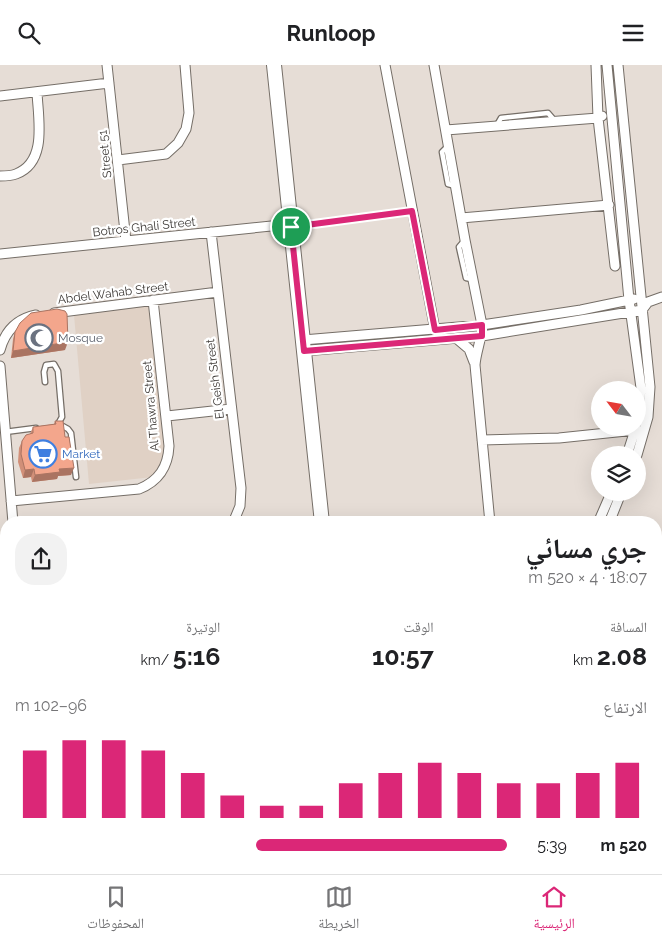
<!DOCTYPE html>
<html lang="ar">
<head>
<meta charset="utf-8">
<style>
  :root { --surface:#fff; --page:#f2f2f2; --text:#202124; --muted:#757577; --line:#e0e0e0; --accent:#db2777 }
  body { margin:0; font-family:Raleway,"Noto Naskh Arabic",sans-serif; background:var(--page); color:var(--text); direction:rtl; height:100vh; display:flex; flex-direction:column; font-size:19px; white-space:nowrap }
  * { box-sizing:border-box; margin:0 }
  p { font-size:16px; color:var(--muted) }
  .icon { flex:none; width:28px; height:28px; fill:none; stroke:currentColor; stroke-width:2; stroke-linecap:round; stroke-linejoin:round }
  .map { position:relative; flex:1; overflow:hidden; direction:ltr }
  .drawer { position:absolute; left:0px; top:451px; width:662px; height:359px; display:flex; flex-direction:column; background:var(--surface); border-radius:20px 20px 0 0; box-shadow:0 5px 20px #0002; direction:rtl }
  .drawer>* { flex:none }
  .needle { width:32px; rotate:301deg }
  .fabs { position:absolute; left:591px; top:316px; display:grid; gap:10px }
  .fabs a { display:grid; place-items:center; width:55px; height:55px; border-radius:50%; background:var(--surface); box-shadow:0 5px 20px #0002; font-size:25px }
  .pin { position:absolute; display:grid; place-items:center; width:42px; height:42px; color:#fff; margin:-21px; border:2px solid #fff; border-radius:50%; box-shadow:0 1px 5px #0007 }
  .round { display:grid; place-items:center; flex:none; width:52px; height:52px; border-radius:20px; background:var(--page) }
  .head { display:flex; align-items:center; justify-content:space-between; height:85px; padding:0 15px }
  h1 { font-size:28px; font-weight:700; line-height:38px }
  .figures { display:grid; grid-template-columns:repeat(3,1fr); gap:8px; height:85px; padding:5px 15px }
  .figures div { display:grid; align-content:center }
  .figures b { font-size:25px; font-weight:700 }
  .figures small { font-size:14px; font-weight:400 }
  .figures p { font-size:14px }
  .chart { height:140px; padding:10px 15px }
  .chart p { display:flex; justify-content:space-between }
  .chart svg { width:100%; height:90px; margin-top:5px; stroke:var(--accent); stroke-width:6 }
  ul { padding:0 15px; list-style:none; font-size:16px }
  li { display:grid; grid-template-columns:80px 60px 1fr; align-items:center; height:38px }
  li i { height:12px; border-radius:6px; background:var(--accent) }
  header { display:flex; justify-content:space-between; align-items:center; height:65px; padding:0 15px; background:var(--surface); font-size:22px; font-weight:700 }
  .menu { display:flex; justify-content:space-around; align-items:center; height:70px; border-top:1px solid var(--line); background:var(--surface); font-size:14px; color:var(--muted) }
  .menu a { display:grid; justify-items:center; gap:2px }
  .menu .active { color:var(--accent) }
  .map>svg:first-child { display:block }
</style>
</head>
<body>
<header><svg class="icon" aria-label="menu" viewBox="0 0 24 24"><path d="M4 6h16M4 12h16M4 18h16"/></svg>Runloop<svg class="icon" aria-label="search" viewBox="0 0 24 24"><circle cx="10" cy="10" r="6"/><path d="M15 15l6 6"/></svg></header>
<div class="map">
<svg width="662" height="809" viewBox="0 0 662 809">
  <rect width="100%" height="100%" fill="#e6ddd6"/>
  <path fill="#e0d1c5" d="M149,241L165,388L164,401L153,412L89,419L74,250Z"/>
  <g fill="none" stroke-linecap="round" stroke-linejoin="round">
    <g stroke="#756e67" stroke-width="7">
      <path id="lane" d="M497,60L501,53L548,48L554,55
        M448,81L442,87L448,119L456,121
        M292,161L412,146
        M465,175L459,182L466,213L472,214
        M45,317L44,307L46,300L54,299L58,306L62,352L58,359
        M59,359L68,364L71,368L76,412
        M5,367L36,363"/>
    </g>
    <g stroke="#756e67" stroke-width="11">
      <path id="street" d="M107,0L126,176
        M385,0L435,265
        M434,0L465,175L482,260C482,274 476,286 475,300L490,458
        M596,0L598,53L615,201
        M607,0L629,235L641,323L638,357
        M618,0L650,322L648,352L637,390
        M0,31L109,18
        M446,65L598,53L602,51
        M118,95L166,89L178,78L186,64L189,48L185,0
        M0,111C5,111 11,111 16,109C48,97 38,53 37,27
        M461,153L609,140
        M211,167L241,423L240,441L233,458
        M0,189L291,159
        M54,248L218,227
        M456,273L469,284L474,297
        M303,275L482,260L581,245L634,234
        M0,285C5,266 17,254 36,250
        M304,286L482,271L642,245L648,237L662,232
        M0,301L13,458
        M167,351L231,344
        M482,375L559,373L636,365
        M627,390L636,362
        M11,436L139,424C159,416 168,402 169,381L153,235
        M598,458L611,428
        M609,458L621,428
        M0,499L6,498
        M0,553L6,552
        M0,564H6
        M0,622L6,621
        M656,664H662
        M656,676H662
        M656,691H662
        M656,751H662
        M656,764L662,763
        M48,804V809
        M272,804V809
        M378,804L379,809
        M444,804L445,809
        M457,804V809
        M607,804L608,809"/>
    </g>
    <g stroke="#756e67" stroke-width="16">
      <path id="secondary" d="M274,0L322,458
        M347,804L348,809
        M357,804L358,809"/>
    </g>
    <use href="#lane" stroke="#fff" stroke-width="4.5"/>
    <use href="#street" stroke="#fff" stroke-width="9"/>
    <use href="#secondary" stroke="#fff" stroke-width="14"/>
  </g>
  <path fill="#d18f78" d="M15,267L65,285L11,293L13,274Z
    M55,356L65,372L71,410L58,411L57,414L32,417L31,412L23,413L18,397L19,383L22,376L30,369L33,362L54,359Z
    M4,768H6V804H15V809L0,808V789L1,787L0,779Z
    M31,804H39V809H30Z
    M212,804H237L229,809H217Z
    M280,804H308L309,809H280Z"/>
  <path fill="#aa7462" d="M68,277L65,285L11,293L13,286Z
    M74,403L71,410L58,411L57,414L32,417L35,410L59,404Z
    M34,404L31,412L23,413L25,405Z
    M4,797L6,798L2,808H0Z
    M228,804H237L229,809H224L225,806Z"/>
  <path fill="#f3a68c" stroke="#aa7462" d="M57,244L65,246L67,249L68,277L13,286L15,267L20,258L31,248Z
    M55,356H63L65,372H69L74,403L59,404L60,407L35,410L34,404L25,405L21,389L22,376L26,370L33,368V362L56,359Z
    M4,768H6V797H4L2,783L6,782Z
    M7,804H15V809H8Z
    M35,804H39V809H36Z
    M283,804H308L309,809H284Z"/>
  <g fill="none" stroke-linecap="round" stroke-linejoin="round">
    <g stroke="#fff" stroke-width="10">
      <path id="route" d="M412,146L435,265L482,260V271L304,286L291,162Z"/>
    </g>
    <use href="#route" stroke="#db2777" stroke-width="6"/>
  </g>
  <defs>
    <g id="mosque-ring" transform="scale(1.4375)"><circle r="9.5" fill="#fff" stroke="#6b7280" stroke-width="1.5"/><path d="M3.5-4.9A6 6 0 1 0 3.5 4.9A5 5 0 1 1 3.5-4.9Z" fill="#6b7280"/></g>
    <g id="supermarket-ring" transform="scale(1.4375)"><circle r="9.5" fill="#fff" stroke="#3f7fe0" stroke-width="1.5"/><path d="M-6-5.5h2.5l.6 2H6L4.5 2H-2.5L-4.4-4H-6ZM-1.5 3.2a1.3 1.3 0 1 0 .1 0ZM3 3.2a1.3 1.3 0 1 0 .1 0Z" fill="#3f7fe0"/></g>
  </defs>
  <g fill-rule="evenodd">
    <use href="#mosque-ring" x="39" y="273"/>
    <use href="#supermarket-ring" x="43" y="389"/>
  </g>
  <g text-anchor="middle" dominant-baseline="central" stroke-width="4.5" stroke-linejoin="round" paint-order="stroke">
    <g font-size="12" fill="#3c3835" stroke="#fff">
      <text transform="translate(105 89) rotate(-96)">Street 51</text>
      <text transform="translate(144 162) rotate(-6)">Botros Ghali Street</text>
      <text transform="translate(113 228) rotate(-7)">Abdel Wahab Street</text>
      <text transform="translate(215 314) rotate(-97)">El Geish Street</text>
      <text transform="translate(151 341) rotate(-95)">Al Thawra Street</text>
    </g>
    <g font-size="12" fill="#5b616d" stroke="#fff" text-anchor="start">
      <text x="58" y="273">Mosque</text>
    </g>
    <g font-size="12" fill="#366cbe" stroke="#fff" text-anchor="start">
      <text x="62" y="389">Market</text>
    </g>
  </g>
</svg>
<div class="fabs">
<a><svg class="needle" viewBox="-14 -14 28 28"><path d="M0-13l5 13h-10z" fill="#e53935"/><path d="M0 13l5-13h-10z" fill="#757577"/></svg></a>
<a><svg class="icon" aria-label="layers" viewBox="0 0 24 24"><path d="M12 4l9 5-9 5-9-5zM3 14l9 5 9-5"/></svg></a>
</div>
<div class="pin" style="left:291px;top:162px;background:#1e9e55"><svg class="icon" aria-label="arrive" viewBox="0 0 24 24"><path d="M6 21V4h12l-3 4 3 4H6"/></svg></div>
<section class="drawer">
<div class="head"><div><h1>جري مسائي</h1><p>18:07 · 4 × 520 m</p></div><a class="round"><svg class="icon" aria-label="share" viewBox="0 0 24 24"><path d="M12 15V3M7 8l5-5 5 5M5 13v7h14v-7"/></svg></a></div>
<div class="figures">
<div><p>المسافة</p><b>2.08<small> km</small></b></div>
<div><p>الوقت</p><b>10:57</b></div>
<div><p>الوتيرة</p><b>5:16<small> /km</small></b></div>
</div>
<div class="chart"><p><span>الارتفاع</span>96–102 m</p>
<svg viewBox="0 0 160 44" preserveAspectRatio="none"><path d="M5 44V11M15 44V6M25 44V6M35 44V11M45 44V22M55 44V33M65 44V38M75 44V38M85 44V27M95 44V22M105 44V17M115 44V22M125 44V27M135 44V27M145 44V22M155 44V17"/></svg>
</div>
<ul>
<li><b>520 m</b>5:39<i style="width:51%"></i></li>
</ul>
</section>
</div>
<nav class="menu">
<a class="active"><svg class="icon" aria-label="home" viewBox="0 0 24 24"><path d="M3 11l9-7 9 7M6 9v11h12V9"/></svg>الرئيسية</a>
<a><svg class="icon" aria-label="map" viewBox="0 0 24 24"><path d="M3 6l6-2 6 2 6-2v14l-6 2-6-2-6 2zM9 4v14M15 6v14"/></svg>الخريطة</a>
<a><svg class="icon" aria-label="saved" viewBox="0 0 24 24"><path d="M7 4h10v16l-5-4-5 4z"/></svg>المحفوظات</a>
</nav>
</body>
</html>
